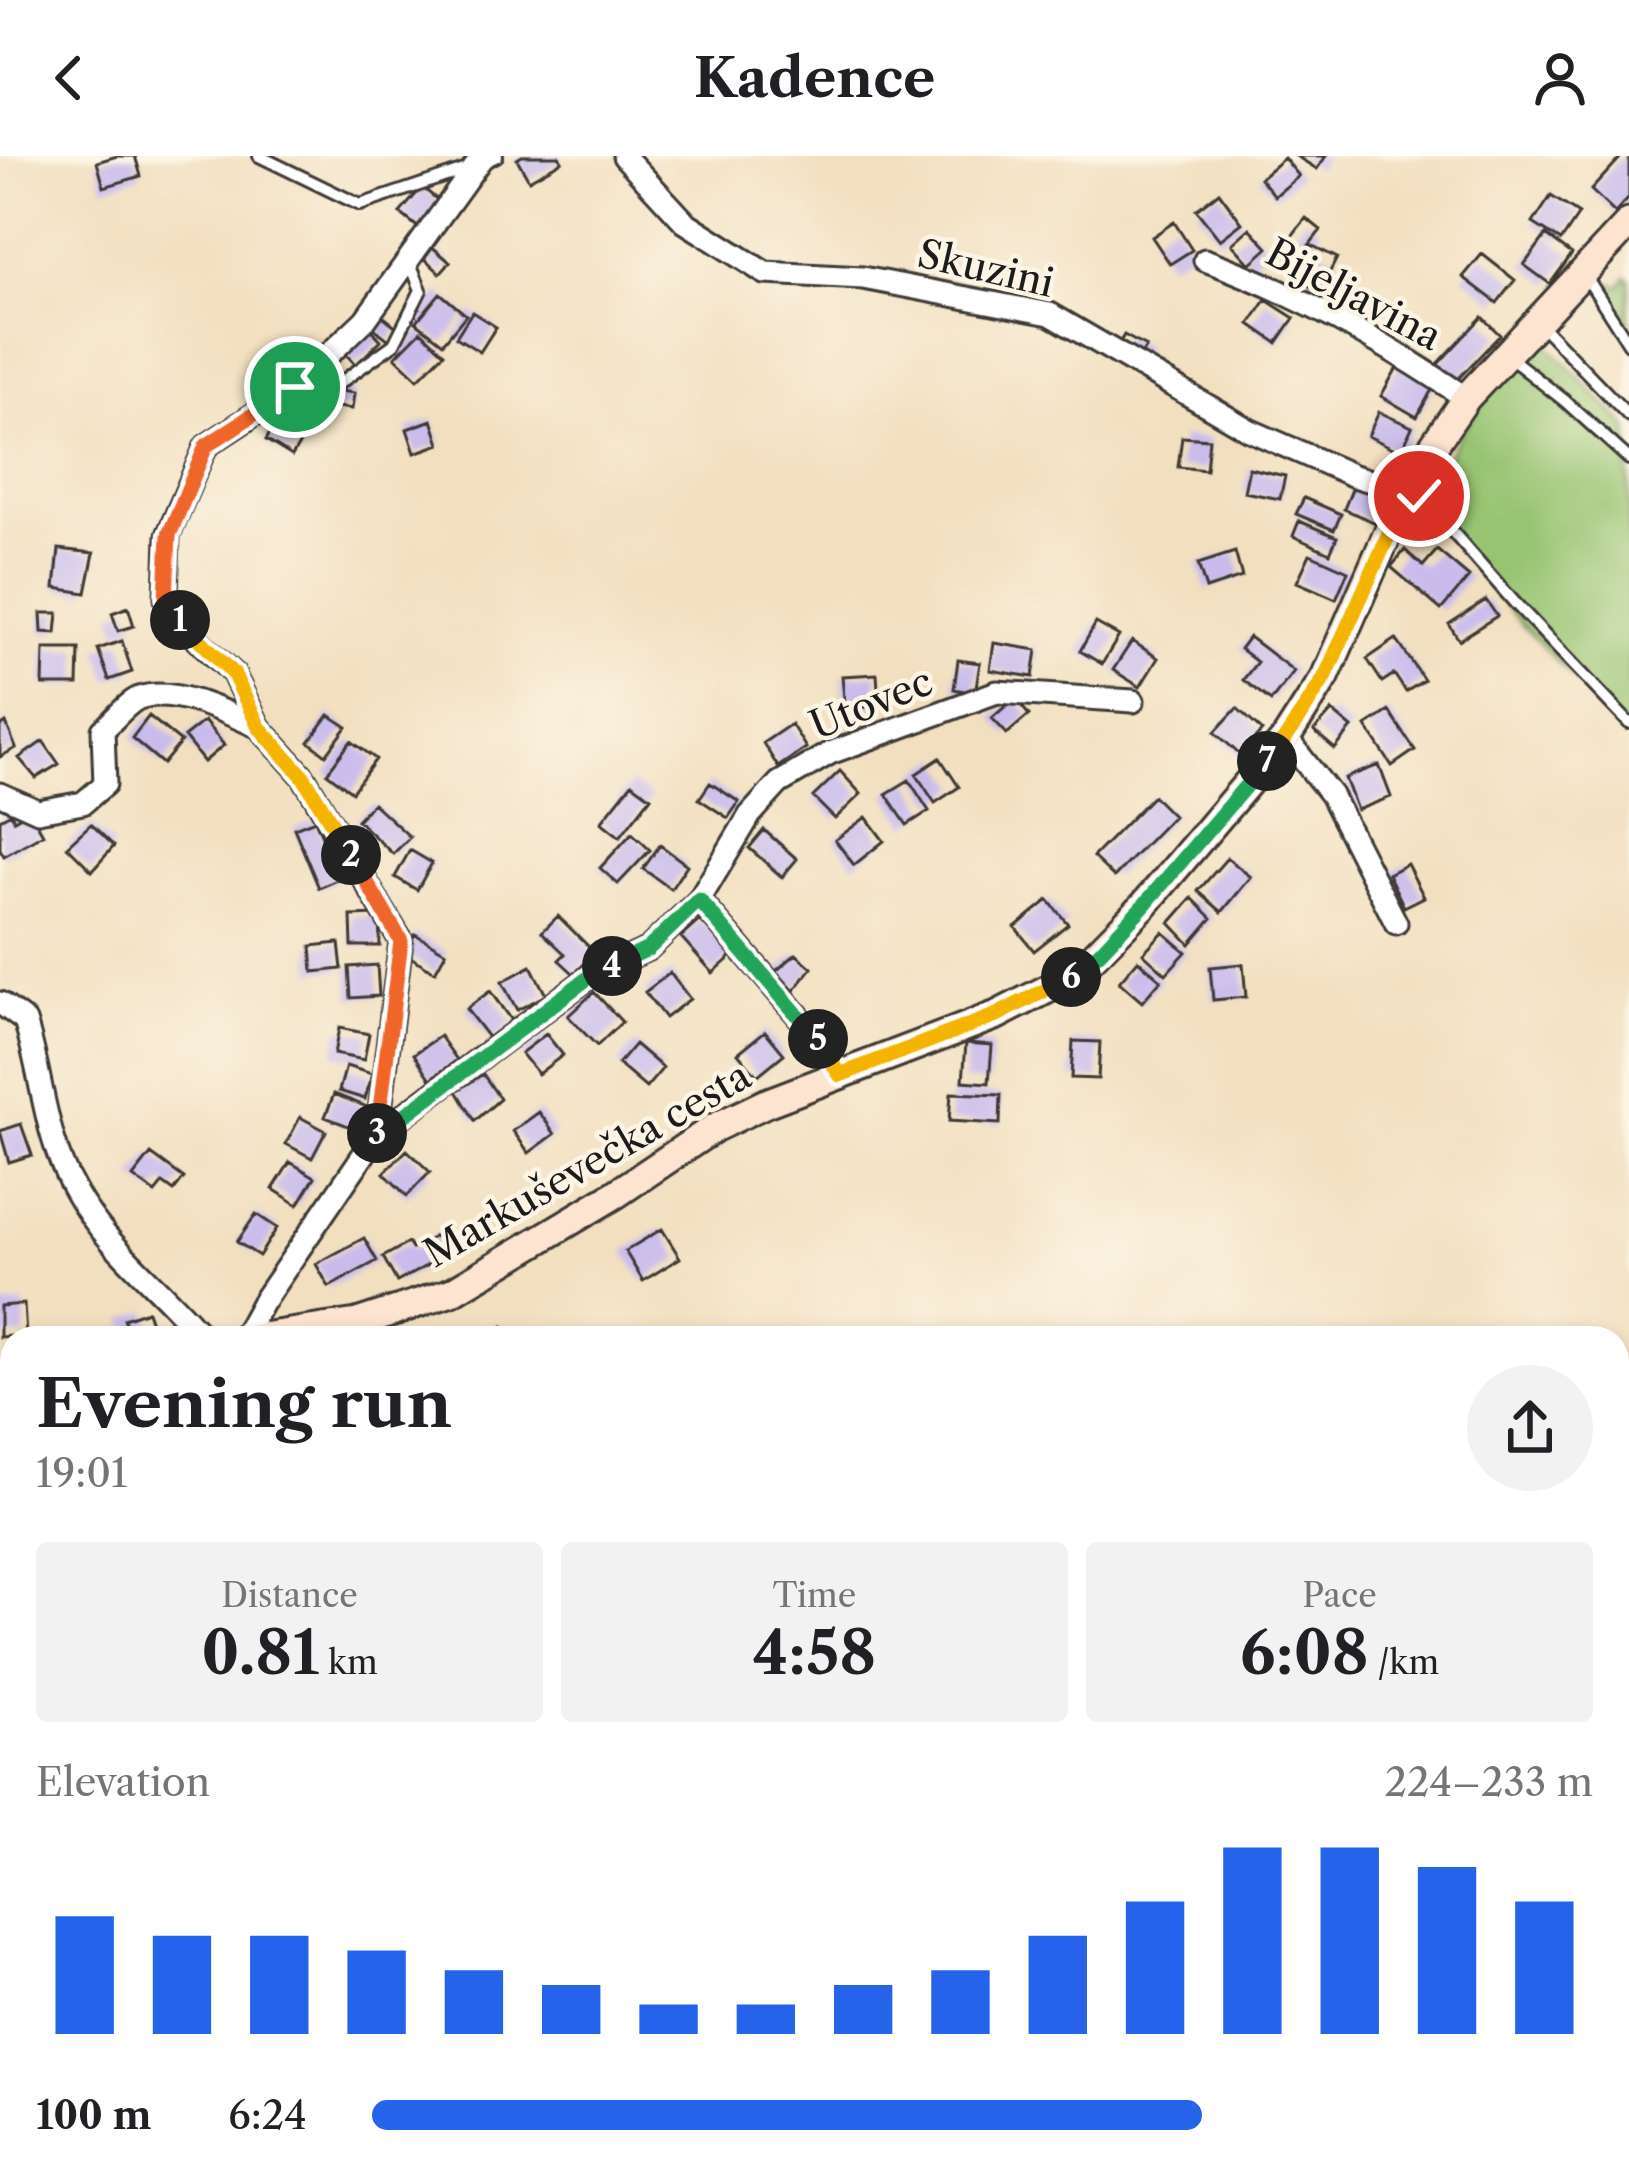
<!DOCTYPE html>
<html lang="en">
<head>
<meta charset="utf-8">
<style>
  :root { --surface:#fff; --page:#f2f2f2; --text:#202124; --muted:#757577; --accent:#2563eb }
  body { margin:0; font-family:"Libre Caslon Text",serif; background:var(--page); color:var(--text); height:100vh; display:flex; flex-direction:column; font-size:45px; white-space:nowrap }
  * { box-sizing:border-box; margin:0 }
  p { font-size:39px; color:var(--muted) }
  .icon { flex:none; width:66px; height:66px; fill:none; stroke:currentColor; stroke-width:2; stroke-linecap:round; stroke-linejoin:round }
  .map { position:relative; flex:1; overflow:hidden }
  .side { position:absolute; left:0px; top:1170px; width:1629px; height:858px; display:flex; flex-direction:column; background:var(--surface); border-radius:36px 36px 0 0; box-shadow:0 6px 18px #0003 }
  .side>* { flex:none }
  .pin { position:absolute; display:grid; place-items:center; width:102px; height:102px; color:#fff; margin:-51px; border:6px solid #fff; border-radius:50%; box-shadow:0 3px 12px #0007 }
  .km { position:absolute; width:60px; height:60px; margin:-30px; border-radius:50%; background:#222; color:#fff; font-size:33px; line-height:60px; text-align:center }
  .round { display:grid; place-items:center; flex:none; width:126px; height:126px; border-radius:63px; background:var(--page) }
  .overview { display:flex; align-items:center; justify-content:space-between; height:204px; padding:0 36px }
  h1 { font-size:66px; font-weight:700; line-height:90px }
  .stats { display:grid; grid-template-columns:repeat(3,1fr); gap:18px; height:204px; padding:12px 36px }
  .stats div { display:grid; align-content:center; border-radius:12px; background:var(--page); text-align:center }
  .stats b { font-size:60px; font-weight:700 }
  .stats small { font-size:33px; font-weight:400 }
  .stats p { font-size:33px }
  .chart { height:336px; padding:24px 36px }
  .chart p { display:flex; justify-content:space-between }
  .chart svg { width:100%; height:216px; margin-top:12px; stroke:var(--accent); stroke-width:6 }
  ul { padding:0 36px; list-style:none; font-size:39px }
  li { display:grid; grid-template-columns:192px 144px 1fr; align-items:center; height:90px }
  li i { height:30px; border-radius:15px; background:var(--accent) }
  header { display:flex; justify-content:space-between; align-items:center; height:156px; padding:0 36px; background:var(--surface); font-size:54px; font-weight:700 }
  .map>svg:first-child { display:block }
</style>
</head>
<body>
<header><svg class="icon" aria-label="back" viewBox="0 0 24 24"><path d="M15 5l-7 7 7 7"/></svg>Kadence<svg class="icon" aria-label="person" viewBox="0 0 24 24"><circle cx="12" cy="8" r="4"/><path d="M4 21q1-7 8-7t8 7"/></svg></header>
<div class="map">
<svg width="1629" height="2028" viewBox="0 0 1629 2028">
  <rect width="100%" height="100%" fill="#fcf5e5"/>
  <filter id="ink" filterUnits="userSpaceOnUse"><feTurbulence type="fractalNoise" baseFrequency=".00833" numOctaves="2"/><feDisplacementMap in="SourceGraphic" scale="24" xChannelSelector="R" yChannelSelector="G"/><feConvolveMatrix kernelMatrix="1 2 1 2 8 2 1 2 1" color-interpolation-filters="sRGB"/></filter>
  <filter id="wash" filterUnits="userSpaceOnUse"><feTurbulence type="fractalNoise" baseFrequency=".004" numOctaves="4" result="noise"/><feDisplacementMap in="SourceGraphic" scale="48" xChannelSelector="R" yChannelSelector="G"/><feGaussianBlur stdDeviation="2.7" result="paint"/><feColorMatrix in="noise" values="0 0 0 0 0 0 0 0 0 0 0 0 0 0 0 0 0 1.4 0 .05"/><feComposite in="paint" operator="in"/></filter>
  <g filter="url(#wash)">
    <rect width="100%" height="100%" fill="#f2dfbf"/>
    <path fill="#98c472" stroke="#5a7047" stroke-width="3" d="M1627,121L1629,123V171L1606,135L1612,127L1619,130Z
      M1542,183L1629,273V579L1523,470L1426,356C1448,277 1487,240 1542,183Z"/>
    <g id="blocks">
      <path fill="#c9bbec" d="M117,0H135L141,20L104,31L97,6Z
        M522,0H559L562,5L529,24L517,3Z
        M1296,0H1326L1317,13Z
        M1622,0H1629V42L1615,57L1591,34Z
        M1284,2L1299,20L1275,40L1260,22Z
        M422,31L440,46L420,73L400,57Z
        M1219,36L1242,67L1220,84L1196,54Z
        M1551,40L1579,58L1561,85L1533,67Z
        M1306,62L1321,74L1303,97L1288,85Z
        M1174,66L1192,94L1170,108L1152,81Z
        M1250,72L1268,92L1250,108L1232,88Z
        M1546,79L1572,98L1550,128L1524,109Z
        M430,89L450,106L440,117L422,100Z
        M1311,89L1337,102L1320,135L1295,123Z
        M1482,98L1515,124L1497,147L1463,121Z
        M440,137L466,159L443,187L416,166Z
        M1266,144L1294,162L1277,187L1250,168Z
        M375,154L398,172L389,184L366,166Z
        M472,156L496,171L480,196L456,181Z
        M1482,161L1500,179L1455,226L1437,209Z
        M367,169L381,184L356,209L342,194Z
        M421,175L444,197L418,223L395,201Z
        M1124,179L1146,191L1137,205L1116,193Z
        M1399,208L1435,228L1417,261L1381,240Z
        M331,234L354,237L352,253L329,250Z
        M290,243L317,259L292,300L266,284Z
        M1379,256L1412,271L1401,296L1368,280Z
        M432,264L440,288L415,297L407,273Z
        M1182,281L1209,283L1206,314L1178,311Z
        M1249,312L1285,320L1280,343L1244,336Z
        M1355,326L1388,340L1376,367L1344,353Z
        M1304,342L1341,358L1334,374L1296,358Z
        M1299,365L1337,381L1330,397L1293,380Z
        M59,393L94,397L86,437L55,432Z
        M1405,394L1423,410L1437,394L1469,421L1441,454L1391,411Z
        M1235,396L1242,421L1206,433L1198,408Z
        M1310,398L1348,415L1336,443L1297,426Z
        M1486,444L1497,460L1459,484L1449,468Z
        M128,451L134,470L118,475L112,457Z
        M41,457H58L56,477L42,476Z
        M1096,467L1119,480L1102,508L1080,495Z
        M1249,481L1294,515L1271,545L1243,524L1257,506L1240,493Z
        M1396,483L1424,524L1406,536L1394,518L1382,526L1367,503Z
        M122,485L132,516L109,524L98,493Z
        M1132,485L1158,502L1140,531L1113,514Z
        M994,487L1037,494L1033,521L990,514Z
        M44,493H79L78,529H43Z
        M958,504L980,507L975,537L954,533Z
        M877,518L879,550L845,553L842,520Z
        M1015,542L1029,559L1007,578L992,562Z
        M1237,552L1262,575L1240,599L1215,576Z
        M1332,555L1352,572L1335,593L1314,575Z
        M1389,555L1415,594L1392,610L1366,570Z
        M329,559L347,571L326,599L309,586Z
        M149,560L181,586L163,608L132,582Z
        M204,565L224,589L204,606L184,581Z
        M6,567L16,592L0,601V571Z
        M791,568L806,592L778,611L763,587Z
        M43,585L59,608L36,622L19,602Z
        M351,585L376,603L352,636L327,617Z
        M940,602L959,631L935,647L916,618Z
        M1379,609L1391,641L1357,654L1345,622Z
        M840,615L861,638L835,663L813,641Z
        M909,624L929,655L907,669L886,638Z
        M632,627L651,641L620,681L601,666Z
        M710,627L739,646L728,662L699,643Z
        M1153,640L1173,660L1114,721L1093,701Z
        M373,647L410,681L393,698L357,664Z
        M30,655L43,678L4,700L0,693V663L11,657L14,664Z
        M866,661L884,685L854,709L835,684Z
        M315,664L340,723L319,732L294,672Z
        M91,668L114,690L92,715L67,690Z
        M764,674L797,703L782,721L749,692Z
        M632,677L650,694L618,728L600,712Z
        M660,689L687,709L671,733L643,713Z
        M410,694L432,707L417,734L395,721Z
        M1227,702L1251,721L1222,756L1198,735Z
        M1407,708L1424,741L1404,751L1388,718Z
        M1192,742L1212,762L1190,788L1170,767Z
        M1048,744L1068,768L1034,795L1015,771Z
        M379,759L380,790H352L351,760Z
        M558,760L595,797L574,818L559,804L565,798L542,776Z
        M700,764L733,799L713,817L681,781Z
        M1163,776L1186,796L1166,818L1143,797Z
        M415,778L446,796L435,816L404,797Z
        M339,787L342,813L313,816L311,790Z
        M796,798L812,812L794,835L776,815Z
        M1138,804L1161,824L1142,846L1119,826Z
        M1243,808L1246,841L1213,844L1210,811Z
        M377,809L379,840L351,842L349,811Z
        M531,810L546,839L517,854L502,826Z
        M670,817L690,843L665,862L645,836Z
        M490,835L513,867L490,884L466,853Z
        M594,836L622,866L597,890L568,860Z
        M339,872L369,878L364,904L334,898Z
        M765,875L784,898L757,920L738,897Z
        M546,878L563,899L538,918L521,897Z
        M440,880L457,904L431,923L414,898Z
        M1073,885L1100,886L1098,923L1071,922Z
        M966,887L992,889L989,927L963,925Z
        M635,888L663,912L646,932L618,908Z
        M346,910L372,918L365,943L339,935Z
        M483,918L500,943L475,965L457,935Z
        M951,937L1001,939L1000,968L949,965Z
        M334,938L370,952L361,975L325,961Z
        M539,956L555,978L529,997L513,975Z
        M300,961L326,975L312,1002L286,988Z
        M21,968L32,999L9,1006L0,975Z
        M407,994L430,1016L407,1040L384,1017Z
        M151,998L184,1022L174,1035L163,1027L155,1037L133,1021Z
        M290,1006L315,1021L298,1049L273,1033Z
        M256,1058L277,1072L259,1100L237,1086Z
        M662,1073L680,1102L643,1125L625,1095Z
        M442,1076L453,1095L397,1126L383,1101L408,1087L412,1093Z
        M364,1082L377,1105L329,1131L316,1108Z
        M24,1148L26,1179L0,1181V1150Z
        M147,1155L156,1182H130L124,1163Z
        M503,1170L511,1182H486Z"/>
    </g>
  </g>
  <g filter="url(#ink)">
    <use href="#blocks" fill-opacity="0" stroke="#3c3934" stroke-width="3"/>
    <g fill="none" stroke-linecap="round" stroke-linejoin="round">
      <g stroke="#3c3934" stroke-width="16">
        <path id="lane" d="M259,0L360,49L476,10L497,0
          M1585,119L1629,188
          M1539,167L1629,260
          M1508,200L1565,245L1629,303
          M298,231L337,229L394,188L421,134L409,104
          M1411,337L1428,348L1515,447L1629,567"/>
      </g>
      <g stroke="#3c3934" stroke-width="27">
        <path id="street" d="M624,0L685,66L765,117L863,122L1050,158L1249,274L1354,320L1408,336
          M1205,104C1298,138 1385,187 1466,242
          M1286,582L1331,639L1396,767
          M0,638L38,655L83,647L105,628L103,574C113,565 127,547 139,542C175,530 227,557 259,571
          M699,744L820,885L840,919
          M0,847L25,865C43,922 44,981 75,1035C107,1093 162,1132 203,1182
          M377,979L592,819L648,793L699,744L750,659L779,627L830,597L997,536L1133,545
          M243,1182L262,1147L377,979L401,785L303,620L259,571L233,517L186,473L166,443L168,379L206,290L290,235L365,164L483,0
          M0,1671L12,1680"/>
      </g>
      <g stroke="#3c3934" stroke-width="33">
        <path id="secondary" d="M255,1182L357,1167L452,1136L616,1038L714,972L766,947L997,859L1075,819L1145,748L1286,582L1325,521L1393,365L1429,296L1466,242L1629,67
          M0,1283L12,1277"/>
      </g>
      <use href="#lane" stroke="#fff" stroke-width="10"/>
      <use href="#street" stroke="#fff" stroke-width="21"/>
      <use href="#secondary" stroke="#fde4d1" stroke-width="27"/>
    </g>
  </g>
  <g fill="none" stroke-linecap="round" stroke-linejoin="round" filter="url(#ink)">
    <g stroke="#fff" stroke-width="24">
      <path id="split-1" d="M180,464L166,442L169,379L206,290L295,231"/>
    </g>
    <g stroke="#fff" stroke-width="24">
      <path id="split-2" d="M180,464L233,517L259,571L303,620L351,699"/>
    </g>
    <g stroke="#fff" stroke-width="24">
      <path id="split-3" d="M351,699L401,785L377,977"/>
    </g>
    <g stroke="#fff" stroke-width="24">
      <path id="split-4" d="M377,977V980L592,819L612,810"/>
    </g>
    <g stroke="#fff" stroke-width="24">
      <path id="split-5" d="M612,810L648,793L699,744L818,883"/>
    </g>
    <g stroke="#fff" stroke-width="24">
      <path id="split-6" d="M818,883L840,919L997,859L1071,821"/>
    </g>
    <g stroke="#fff" stroke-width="24">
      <path id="split-7" d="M1071,821L1100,796L1145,748L1267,605"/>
    </g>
    <g stroke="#fff" stroke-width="24">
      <path id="split-8" d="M1267,605L1286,582L1325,521L1408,336L1419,340"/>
    </g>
    <use href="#split-1" stroke="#f0652b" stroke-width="15"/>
    <use href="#split-2" stroke="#f5b400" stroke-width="15"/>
    <use href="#split-3" stroke="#f0652b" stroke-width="15"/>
    <use href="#split-4" stroke="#22a559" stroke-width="15"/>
    <use href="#split-5" stroke="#22a559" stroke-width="15"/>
    <use href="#split-6" stroke="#f5b400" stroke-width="15"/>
    <use href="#split-7" stroke="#22a559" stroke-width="15"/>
    <use href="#split-8" stroke="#f5b400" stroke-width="15"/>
  </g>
  <g text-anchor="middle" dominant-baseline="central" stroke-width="9" stroke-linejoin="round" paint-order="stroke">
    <g font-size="39" fill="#1c1c1c" stroke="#fcf5e5">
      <text transform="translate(986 112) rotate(13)">Skuzini</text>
      <text transform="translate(1354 138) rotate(28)">Bijeljavina</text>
      <text transform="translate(871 547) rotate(-22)">Utovec</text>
      <text transform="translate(587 1008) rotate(-30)">Markuševečka cesta</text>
    </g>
  </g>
</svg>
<div class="pin" style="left:295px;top:231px;background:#1e9e55"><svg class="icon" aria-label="arrive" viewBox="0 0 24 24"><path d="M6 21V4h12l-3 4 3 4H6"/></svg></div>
<div class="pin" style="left:1419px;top:340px;background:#d93025"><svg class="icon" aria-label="check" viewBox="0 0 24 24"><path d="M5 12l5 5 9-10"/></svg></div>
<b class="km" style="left:180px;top:464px">1</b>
<b class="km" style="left:351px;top:699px">2</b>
<b class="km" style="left:377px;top:977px">3</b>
<b class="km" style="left:612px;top:810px">4</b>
<b class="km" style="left:818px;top:883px">5</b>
<b class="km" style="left:1071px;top:821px">6</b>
<b class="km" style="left:1267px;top:605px">7</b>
<section class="side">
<div class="overview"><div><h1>Evening run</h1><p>19:01</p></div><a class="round"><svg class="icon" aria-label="share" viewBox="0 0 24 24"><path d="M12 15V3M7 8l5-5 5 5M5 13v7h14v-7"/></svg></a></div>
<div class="stats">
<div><p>Distance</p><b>0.81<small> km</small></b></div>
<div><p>Time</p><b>4:58</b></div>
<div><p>Pace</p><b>6:08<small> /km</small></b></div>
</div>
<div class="chart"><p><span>Elevation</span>224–233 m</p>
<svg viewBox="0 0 160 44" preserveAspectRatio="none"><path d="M5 44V20M15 44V24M25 44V24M35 44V27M45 44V31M55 44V34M65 44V38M75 44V38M85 44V34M95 44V31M105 44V24M115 44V17M125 44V6M135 44V6M145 44V10M155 44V17"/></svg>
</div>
<ul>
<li><b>100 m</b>6:24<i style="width:68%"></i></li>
</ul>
</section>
</div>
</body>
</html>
